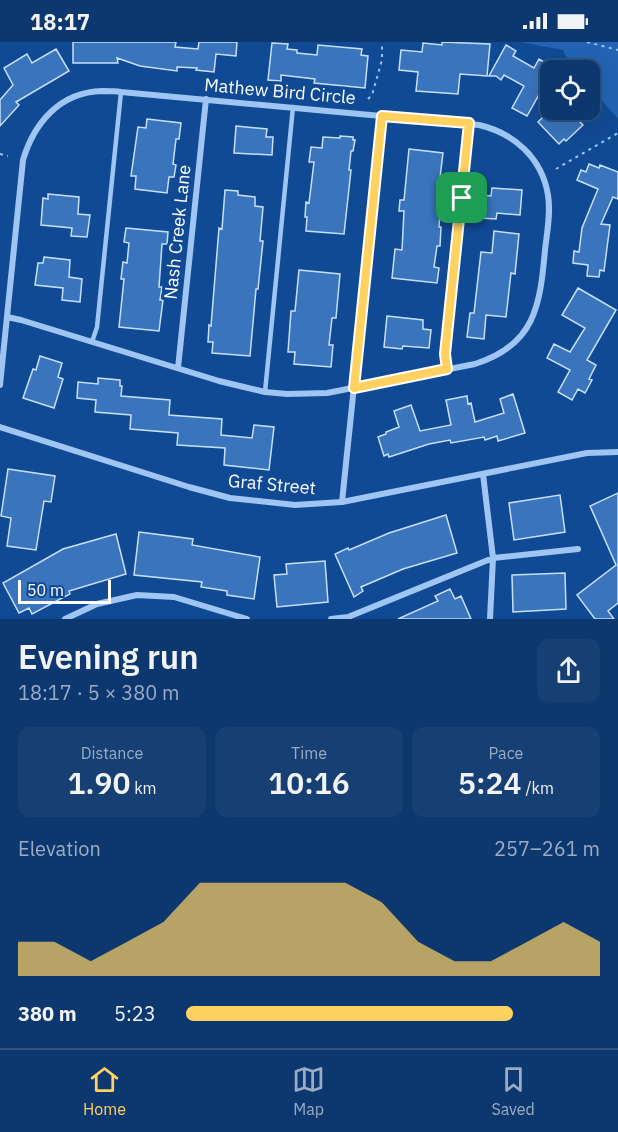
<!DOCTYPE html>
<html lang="en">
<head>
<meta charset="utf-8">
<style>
  :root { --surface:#0d386f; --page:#163f74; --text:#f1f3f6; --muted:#9aacc3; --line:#2d5282; --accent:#ffd161 }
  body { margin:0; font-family:"IBM Plex Sans",sans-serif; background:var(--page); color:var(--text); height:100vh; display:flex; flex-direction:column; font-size:22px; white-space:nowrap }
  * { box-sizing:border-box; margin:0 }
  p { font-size:20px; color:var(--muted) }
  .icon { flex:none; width:33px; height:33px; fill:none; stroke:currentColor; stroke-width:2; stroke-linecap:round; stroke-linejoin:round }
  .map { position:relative; height:577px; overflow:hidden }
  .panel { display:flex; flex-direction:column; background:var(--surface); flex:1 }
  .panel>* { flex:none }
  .fabs { position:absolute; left:540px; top:18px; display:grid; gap:12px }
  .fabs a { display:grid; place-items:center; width:60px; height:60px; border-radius:12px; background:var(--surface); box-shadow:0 6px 24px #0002,0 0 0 2px var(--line); font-size:30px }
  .scale { position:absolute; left:18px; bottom:15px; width:93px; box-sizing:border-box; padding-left:6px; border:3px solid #fff; border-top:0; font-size:16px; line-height:21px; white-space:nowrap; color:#fff; -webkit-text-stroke:4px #114a94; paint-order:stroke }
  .pin { position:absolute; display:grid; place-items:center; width:51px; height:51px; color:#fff; margin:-26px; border-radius:12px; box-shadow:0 3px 9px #0006 }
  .round { display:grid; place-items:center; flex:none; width:63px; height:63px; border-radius:12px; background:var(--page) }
  .summary { display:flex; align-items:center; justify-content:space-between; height:102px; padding:0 18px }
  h1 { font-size:33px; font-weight:600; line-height:45px }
  .figures { display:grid; grid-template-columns:repeat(3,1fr); gap:9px; height:102px; padding:6px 18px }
  .figures div { display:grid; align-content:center; border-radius:12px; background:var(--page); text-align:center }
  .figures b { font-size:30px; font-weight:600 }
  .figures small { font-size:16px; font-weight:400 }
  .figures p { font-size:16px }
  .chart { height:168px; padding:12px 18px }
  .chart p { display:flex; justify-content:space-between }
  .chart svg { width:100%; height:108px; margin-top:6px; fill:var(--accent); opacity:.7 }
  ul { padding:0 18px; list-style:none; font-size:20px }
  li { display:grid; grid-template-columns:96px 72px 1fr; align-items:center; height:45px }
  li i { height:15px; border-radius:8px; background:var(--accent) }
  .status { display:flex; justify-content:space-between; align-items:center; height:42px; padding:0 30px; background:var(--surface); direction:ltr }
  .status svg { height:16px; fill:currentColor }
  .menu { display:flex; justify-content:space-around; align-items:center; height:84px; border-top:2px solid var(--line); background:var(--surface); font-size:16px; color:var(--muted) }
  .menu a { display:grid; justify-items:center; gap:3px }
  .menu .selected { color:var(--accent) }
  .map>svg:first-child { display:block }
</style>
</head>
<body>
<div class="status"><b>18:17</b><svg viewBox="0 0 49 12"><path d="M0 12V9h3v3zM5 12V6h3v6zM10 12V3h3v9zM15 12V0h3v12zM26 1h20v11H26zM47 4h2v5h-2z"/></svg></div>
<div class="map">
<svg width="618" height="577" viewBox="0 0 618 577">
  <rect width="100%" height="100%" fill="#114a94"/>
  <path fill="#2264b3" d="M520,0H618V76L607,65L590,43V28H577L566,14L563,8Z"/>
  <path fill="#3974bc" stroke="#c6e0fd" stroke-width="1.5" d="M73,0H176L175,5L198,7L199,0H237L236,14L216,12L214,30L196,28L197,26L177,25V29L140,24L117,16L118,21H73Z
    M442,0L490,2L487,34L460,32L458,52L416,49L418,30L399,28L401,8L422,10L423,1L442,3Z
    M272,1L288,2L287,7L297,8V11L317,13L318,3L362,7L361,13L368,14L365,46L314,41L315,37L281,33V39L268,38Z
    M506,3L516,9L513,14L534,26L539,17L554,26L552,28H550V47L545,42L527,74L512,66L524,44L504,33L501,38L496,34H489Z
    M56,7L69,29L16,60L19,63L0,84V58L13,43L4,26L27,12L32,21Z
    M550,68H585L576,76L583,83L566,99L564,97L559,102L538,80Z
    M147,77L181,81L179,97H176L173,122L176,123L174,135H169L167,151L135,147L136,134H131L138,85L146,86Z
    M236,84L267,87L266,95H273L272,113L234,111Z
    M340,94L353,95V98H355L353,109H351L349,128H351L344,192L306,189L307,175H305L306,160L309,161L314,120H309L311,105L322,106L323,95L340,96Z
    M409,107L443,111L439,144H442L439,185H441L440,204H437L434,225L439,226L437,241L392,236L395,207L402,208L404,169H399L400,158H404Z
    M589,122L599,126L600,123L618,130V157L613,155L601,182L610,183L604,229L600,228L599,235L587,234L588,223L573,221L574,209L579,210L582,186L598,147L577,138L581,128L586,130Z
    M492,146L522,148L520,173L497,171L496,177L480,176L481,153L491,154Z
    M225,148L238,149V153L255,155V164L263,165L260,199H263L258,247H256L250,314L212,311L213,300H208L209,283L211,284L219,186L222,187Z
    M48,152L79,155L78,172L90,173L87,195L71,194L72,186L41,183L43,156L48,157Z
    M126,186L168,190L167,202H162L159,245H162L160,258H163L159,289L119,285L124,237H121L123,220L127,221L129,201L124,200Z
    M494,189L519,192L515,232L511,231L506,275L486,273L484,297L467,295L470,271H474L481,210L492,211Z
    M44,215L70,218L69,235L82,237L80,260L62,258L63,246L35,243L38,221H43Z
    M299,228L340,232L336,276H332L329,303H333L331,325L294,322L295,310H288L291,269H295Z
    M578,246L616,268L587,318L596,323L589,337L592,338L585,351L578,347L572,358L558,350L570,328L547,316L554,302L570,310L585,286L562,273Z
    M387,274L423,278V287L431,288L429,306L403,304L402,307L384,305Z
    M40,314L62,321L58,335L63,337L54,366L23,356L33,327L36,328Z
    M98,336L120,338V344H122L121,354L170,358L169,373L222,377L221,393L252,396L254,383L274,385L269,428L224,423L225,406L177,403L178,391L130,387L131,373L95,370L96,358L77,356L78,340L98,342Z
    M513,352L525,391L498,399L497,394L485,398L484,395L451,401L450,398L429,402L389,415L388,412L384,414L378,395L386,392V390L399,385L394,369L411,363L420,389L451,383L446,358L467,354L468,362L471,361L475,380L504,371L500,357Z
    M8,427L55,434L51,460L44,459L36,508L7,504L11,476L1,474Z
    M618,451V561L608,569L614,577H595L577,553L616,523L590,464Z
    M560,453L565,490L514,498L509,461Z
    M446,473L457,511L403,527L361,545L363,549L354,555L335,512L348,506L349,508L389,491Z
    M139,490L193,497L192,503L260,515L254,557L227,553V549L201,545L202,540L134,533Z
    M116,492L126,532L69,549L70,552L32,572L29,566L19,571L3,541L63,507Z
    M325,519L328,560L277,565L274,533L287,532L286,522Z
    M565,531L566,567L513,570L512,533Z
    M450,547L455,557L461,554L471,577H398L438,559L435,554Z"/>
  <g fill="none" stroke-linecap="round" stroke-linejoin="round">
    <path stroke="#9fc5f3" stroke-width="2" stroke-dasharray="3 4.5" stroke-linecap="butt" d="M587,0L618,8
      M368,57L372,53L382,18V0
      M0,112L8,114
      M556,127L618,91"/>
    <path stroke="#9fc5f3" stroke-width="4.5" d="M92,300L97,285L121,50
      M447,327L445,312L469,81
      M265,350L293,65"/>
    <path stroke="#9fc5f3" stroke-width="6" d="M178,326L206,57
      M0,343L23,118C34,81 60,50 102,49C109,49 115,49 121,50L479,83C514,91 542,116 548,153C551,171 547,190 545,208C540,264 535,303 475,322L327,351L287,352L265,350L219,339L21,278L7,275
      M0,385L189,445L230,456L295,463L342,460L587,411L618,410
      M483,432L493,516L490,577
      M342,460L382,74
      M65,577L97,562L137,553L174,555L247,577
      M331,577L348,575L493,516L578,507"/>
  </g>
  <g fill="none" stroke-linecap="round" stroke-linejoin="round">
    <g stroke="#fff" stroke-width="12">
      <path id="route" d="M382,74L469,81L445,312L447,327L354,346Z"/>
    </g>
    <use href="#route" stroke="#ffd161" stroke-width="8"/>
  </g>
  <g text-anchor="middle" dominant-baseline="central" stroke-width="6" stroke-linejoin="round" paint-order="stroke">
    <g font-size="18" fill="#fff" stroke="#114a94">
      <text transform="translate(280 49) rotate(5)">Mathew Bird Circle</text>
      <text transform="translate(177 190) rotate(-84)">Nash Creek Lane</text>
      <text transform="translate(272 442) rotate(5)">Graf Street</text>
    </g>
  </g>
</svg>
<div class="fabs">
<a><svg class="icon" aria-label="locate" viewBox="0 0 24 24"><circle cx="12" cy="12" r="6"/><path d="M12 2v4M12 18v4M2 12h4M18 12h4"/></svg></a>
</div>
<div class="scale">50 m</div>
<div class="pin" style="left:462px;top:156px;background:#1e9e55"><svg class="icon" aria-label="arrive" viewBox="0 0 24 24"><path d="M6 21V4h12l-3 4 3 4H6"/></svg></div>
</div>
<section class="panel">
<div class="summary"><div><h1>Evening run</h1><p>18:17 · 5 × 380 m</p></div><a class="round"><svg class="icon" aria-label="share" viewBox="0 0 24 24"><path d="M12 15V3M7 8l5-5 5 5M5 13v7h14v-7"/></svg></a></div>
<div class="figures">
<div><p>Distance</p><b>1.90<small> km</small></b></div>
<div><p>Time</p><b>10:16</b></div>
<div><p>Pace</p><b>5:24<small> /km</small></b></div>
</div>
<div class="chart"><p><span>Elevation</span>257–261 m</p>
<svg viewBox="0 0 160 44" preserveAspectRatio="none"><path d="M0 44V30L10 30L20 38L30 30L40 22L50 6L60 6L70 6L80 6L90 6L100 14L110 30L120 38L130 38L140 30L150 22L160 30V44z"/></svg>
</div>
<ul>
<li><b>380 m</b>5:23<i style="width:79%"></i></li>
</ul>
</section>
<nav class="menu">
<a class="selected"><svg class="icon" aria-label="home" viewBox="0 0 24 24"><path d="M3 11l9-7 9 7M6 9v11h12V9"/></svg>Home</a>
<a><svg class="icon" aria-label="map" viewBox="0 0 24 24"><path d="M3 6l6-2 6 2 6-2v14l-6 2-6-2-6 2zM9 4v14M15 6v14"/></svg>Map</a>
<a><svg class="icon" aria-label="saved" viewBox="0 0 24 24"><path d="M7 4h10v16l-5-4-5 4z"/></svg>Saved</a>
</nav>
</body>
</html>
